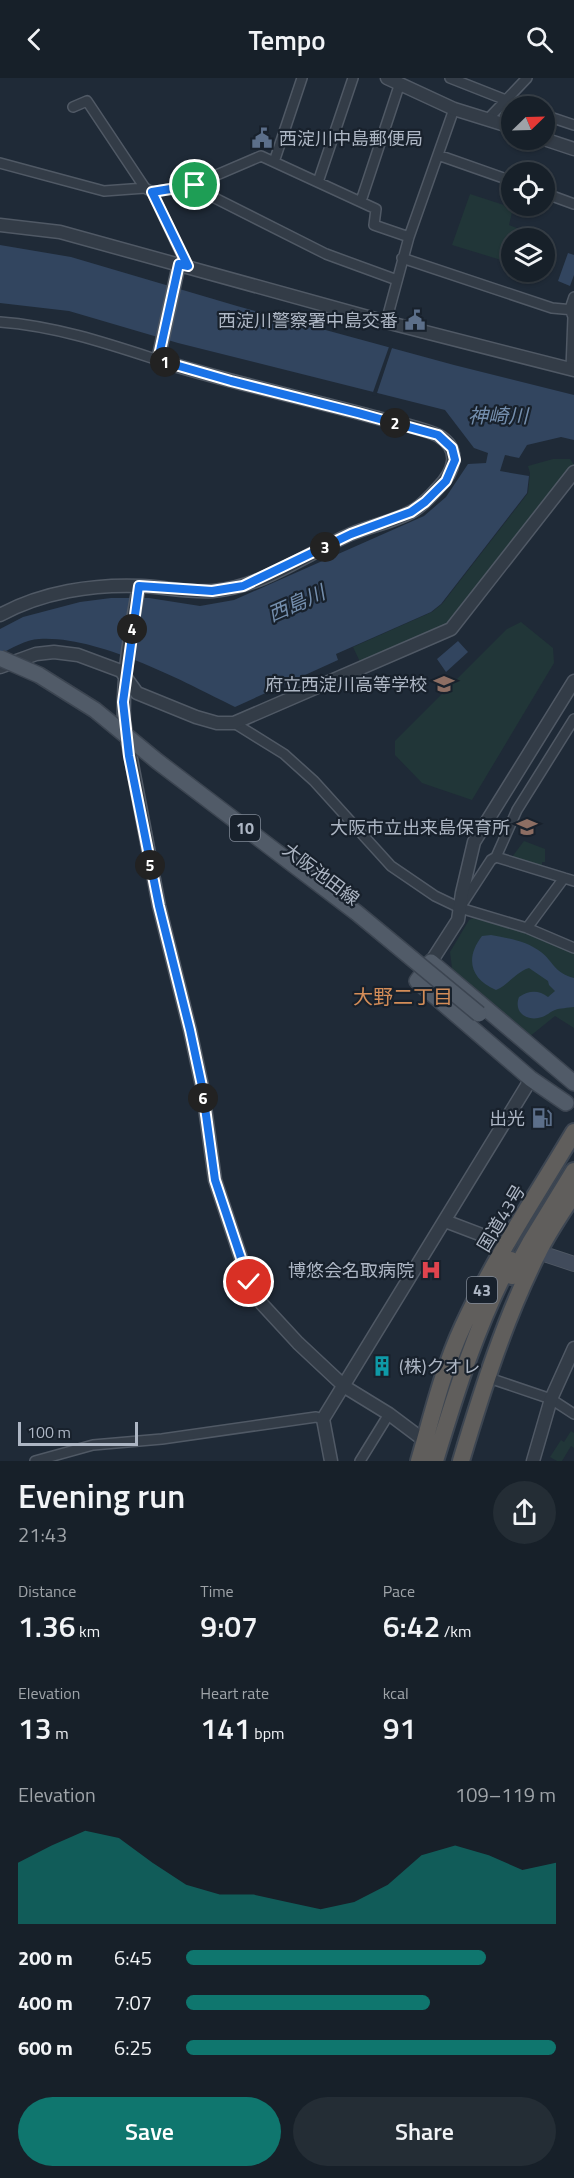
<!DOCTYPE html>
<html lang="en">
<head>
<meta charset="utf-8">
<style>
  :root { --surface:#172029; --page:#242d35; --text:#f1f3f6; --muted:#9ea3a8; --line:#363e46; --accent:#0f766e }
  body { margin:0; font-family:"Titillium Web","Noto Sans JP",sans-serif; background:var(--page); color:var(--text); height:100vh; display:flex; flex-direction:column; font-size:22px; white-space:nowrap }
  * { box-sizing:border-box; margin:0 }
  p { font-size:20px; color:var(--muted) }
  .icon { flex:none; width:33px; height:33px; fill:none; stroke:currentColor; stroke-width:2; stroke-linecap:round; stroke-linejoin:round }
  .map { position:relative; height:1383px; overflow:hidden }
  .side { display:flex; flex-direction:column; background:var(--surface); flex:1 }
  .side>* { flex:none }
  .needle { width:39px; rotate:67deg }
  .fabs { position:absolute; left:501px; top:18px; display:grid; gap:12px }
  .fabs a { display:grid; place-items:center; width:54px; height:54px; border-radius:50%; background:var(--surface); box-shadow:0 2px 4px #0004,0 0 0 2px var(--line); font-size:30px }
  .scale { position:absolute; left:18px; bottom:15px; width:120px; box-sizing:border-box; padding-left:6px; border:3px solid #adb6c4; border-top:0; font-size:16px; line-height:21px; white-space:nowrap; color:#adb6c4; -webkit-text-stroke:4px #18212c; paint-order:stroke }
  .pin { position:absolute; display:grid; place-items:center; width:51px; height:51px; color:#fff; margin:-26px; border:3px solid #fff; border-radius:50%; box-shadow:0 2px 6px #0007 }
  .km { position:absolute; width:30px; height:30px; margin:-15px; border-radius:50%; background:#222; color:#fff; font-size:16px; line-height:30px; text-align:center }
  .round { display:grid; place-items:center; flex:none; width:63px; height:63px; border-radius:32px; background:var(--page) }
  .summary { display:flex; align-items:center; justify-content:space-between; height:102px; padding:0 18px }
  h1 { font-size:33px; font-weight:600; line-height:45px }
  .stats { display:grid; grid-template-columns:repeat(3,1fr); gap:9px; height:102px; padding:6px 18px }
  .stats div { display:grid; align-content:center }
  .stats b { font-size:30px; font-weight:600 }
  .stats small { font-size:16px; font-weight:400 }
  .stats p { font-size:16px }
  .chart { height:168px; padding:12px 18px }
  .chart p { display:flex; justify-content:space-between }
  .chart svg { width:100%; height:108px; margin-top:6px; fill:var(--accent); opacity:.7 }
  .action { display:flex; gap:12px; margin-top:auto; padding:12px 18px }
  .action a { flex:1; height:69px; border-radius:36px; background:var(--accent); color:#fff; font-size:24px; font-weight:600; line-height:69px; text-align:center }
  .action a+a { background:var(--page); color:var(--text) }
  ul { padding:0 18px; list-style:none; font-size:20px }
  li { display:grid; grid-template-columns:96px 72px 1fr; align-items:center; height:45px }
  li i { height:15px; border-radius:8px; background:var(--accent) }
  header { display:flex; justify-content:space-between; align-items:center; height:78px; padding:0 18px; background:var(--surface); font-size:27px; font-weight:600 }
  .map>svg:first-child { display:block }
</style>
</head>
<body>
<header><svg class="icon" aria-label="back" viewBox="0 0 24 24"><path d="M15 5l-7 7 7 7"/></svg>Tempo<svg class="icon" aria-label="search" viewBox="0 0 24 24"><circle cx="10" cy="10" r="6"/><path d="M15 15l6 6"/></svg></header>
<div class="map">
<svg width="574" height="1383" viewBox="0 0 574 1383">
  <rect width="100%" height="100%" fill="#1f2a37"/>
  <path fill="#213638" d="M470,116L513,130L509,147L532,156L531,160H512L511,185L452,167Z
    M553,381H570L574,387L448,548L361,586L353,569L432,534L442,526L528,415L530,395L528,388Z
    M521,544L553,570L554,585L472,722L422,705L395,677V663L507,551Z
    M524,763L545,771V784H542V788L512,779Z
    M473,840L524,854L574,875V950L555,938L529,959L472,912L452,890L450,874L469,842Z
    M571,1353L574,1355V1370L571,1368L562,1383H557L550,1379L561,1362L564,1364Z"/>
  <path fill="#32455f" d="M0,167L71,179L237,228L454,287L574,317V362L561,359L527,367L519,380L505,377L500,393L529,398L527,415L441,526L431,534L336,576L338,582L235,629C183,603 97,557 39,561C26,561 11,571 0,576V551L23,539L80,524L111,520H149L200,528L234,522L424,438L446,419L468,386L486,385L488,375L474,370L445,332L178,265L69,233L0,225Z
    M568,175L574,177V197L570,208L558,203Z
    M458,563L468,574L446,594L437,581Z
    M491,857C508,860 527,863 541,874C553,883 554,895 574,900V929C568,930 560,930 555,932C550,934 546,938 542,939C528,944 513,935 519,919C529,912 539,912 548,919L555,913L549,907L548,903L529,890C516,894 508,907 496,912C470,901 465,880 482,858Z"/>
  <path fill="#1f2a37" d="M390,266L393,267L376,318L372,317Z"/>
  <g fill="none" stroke-linecap="round" stroke-linejoin="round">
    <g stroke="#505965" stroke-width="12">
      <path id="minor" d="M450,0L521,28
        M73,29L87,23L145,110L152,114L187,188
        M544,37L574,47
        M488,41L527,0
        M438,77L512,103
        M274,84L302,0
        M0,85L104,113L145,110
        M318,104L353,0
        M191,108L326,176L397,202
        M152,114L191,108L261,78L376,131L374,147L409,159
        M544,115L574,126
        M361,123L400,5
        M402,180L552,230L574,232
        M0,244C55,248 106,265 158,282
        M386,244L409,159L454,31
        M571,291L573,239L570,231L574,219
        M234,645L284,676L314,703L391,788L435,818L460,830L527,850L574,870
        M496,779L574,803
        M461,828L491,782L496,779L517,732L574,641
        M527,850L564,800
        M486,1299L551,1321L574,1336
        M35,1383L93,1367L162,1361L316,1339L323,1341
        M360,1383L389,1336"/>
    </g>
    <g stroke="#505965" stroke-width="15">
      <path id="tertiary" d="M387,0L454,31L512,49
        M544,61L574,71
        M0,147L60,154L386,244L574,292
        M139,508C131,552 122,599 124,644L159,828L190,952L202,1008L215,1102L249,1204L262,1226L298,1265L345,1309L389,1336L425,1363
        M0,537C42,514 93,506 141,508C164,509 190,515 213,513C263,509 306,476 351,456C370,448 392,444 411,434C421,429 430,419 438,410C454,394 462,372 439,358C428,351 392,344 378,340C305,320 231,305 158,282L179,186
        M0,589L36,576L54,574L78,577L121,593L137,615L196,639L217,645H234L451,551L574,394
        M431,884L458,842L462,815L474,764L574,603
        M445,1143L508,1167
        M331,1383L323,1341L531,1001
        M533,1383L551,1321L574,1270"/>
    </g>
    <g stroke="#505965" stroke-width="16">
      <path id="secondary" d="M538,1174L574,1186"/>
    </g>
    <g stroke="#3c4551" stroke-width="18">
      <path id="primary" d="M566,1025L531,1001L417,903L431,884L574,1005"/>
    </g>
    <g stroke="#3d4652" stroke-width="20">
      <path id="trunk" d="M512,1198L530,1165L574,1093
        M419,1383C432,1338 443,1291 463,1248C494,1181 536,1118 574,1054
        M435,1383C456,1314 477,1246 511,1182
        M461,1383C482,1313 505,1240 538,1175C548,1154 562,1135 574,1115"/>
    </g>
    <use href="#minor" stroke="#333c47" stroke-width="9"/>
    <use href="#tertiary" stroke="#333c47" stroke-width="12"/>
    <use href="#secondary" stroke="#414b5b" stroke-width="14"/>
    <use href="#primary" stroke="#515b68" stroke-width="15"/>
    <use href="#trunk" stroke="#605e5c" stroke-width="16"/>
    <g stroke="#3c4551" stroke-width="18" stroke-linecap="butt">
      <path id="primary-bridge" d="M0,580L39,597L95,632L157,683L357,835L479,936"/>
    </g>
    <use href="#primary-bridge" stroke="#515b68" stroke-width="15"/>
  </g>
  <g fill="none" stroke-linecap="round" stroke-linejoin="round">
    <g stroke="#fff" stroke-width="12">
      <path id="route" d="M195,107L152,114L188,188L179,186L158,282L231,303L358,335L438,357L452,370L455,382L446,403L425,424L411,434L351,456L243,508L212,513L139,508L123,624L129,678L159,828L190,952L202,1008L215,1102L249,1204"/>
    </g>
    <use href="#route" stroke="#1a73e8" stroke-width="8"/>
  </g>
  <defs>
    <g id="civic-bare" transform="scale(1.62)"><path d="M-.6-6.5H3V-4.5H.6V-3L4-1V1h2V6H-6V1h2V-1L-.6-3ZM-1.2 2.5V6h2.4V2.5Z" fill="#5c6f8a" stroke="#18212c" stroke-width="2.5" paint-order="stroke"/></g>
    <g id="school-bare" transform="scale(1.62)"><path d="M0-5L7-2L0 1L-7-2ZM-4 1L0 2.5L4 1V4Q0 6-4 4Z" fill="#8d6e63" stroke="#18212c" stroke-width="2.5" paint-order="stroke"/></g>
    <g id="fuel-bare" transform="scale(1.62)"><path d="M-5.5-6h7V0h2V4h1.3V-2.5L3-4.5l.8-.8L6-3V5H2.5V1h-1V6h-7ZM-4.2-4.7v3.2H.2V-4.7Z" fill="#5c6f8a" stroke="#18212c" stroke-width="2.5" paint-order="stroke"/></g>
    <g id="hospital-bare" transform="scale(1.62)"><path d="M-5-5h3v3.5h4V-5h3V5h-3V1.5h-4V5h-3Z" fill="#e0444e" stroke="#18212c" stroke-width="2.5" paint-order="stroke"/></g>
    <g id="building-bare" transform="scale(1.62)"><path d="M-4-6H4V6H1V3H-1V6H-4ZM-2.5-4.3h1.7v1.8h-1.7ZM.8-4.3h1.7v1.8H.8ZM-2.5-1h1.7V.8h-1.7ZM.8-1h1.7V.8H.8Z" fill="#0f9aa8" stroke="#18212c" stroke-width="2.5" paint-order="stroke"/></g>
  </defs>
  <g fill-rule="evenodd">
    <use href="#civic-bare" x="262" y="60"/>
    <use href="#civic-bare" x="415" y="242"/>
    <use href="#school-bare" x="444" y="606"/>
    <use href="#school-bare" x="527" y="749"/>
    <use href="#fuel-bare" x="542" y="1040"/>
    <use href="#hospital-bare" x="431" y="1192"/>
    <use href="#building-bare" x="382" y="1288"/>
  </g>
  <g text-anchor="middle" dominant-baseline="central" stroke-width="4.5" stroke-linejoin="round" paint-order="stroke">
    <g fill="#18212c" stroke="#808996" stroke-width="1.5">
      <rect x="230" y="737" width="30" height="26" rx="4.5"/>
      <rect x="467" y="1199" width="30" height="26" rx="4.5"/>
    </g>
    <g font-size="16" font-weight="bold" fill="#adb6c4">
      <text x="245" y="750">10</text>
      <text x="482" y="1212">43</text>
    </g>
    <g font-size="18" fill="#adb6c4" stroke="#18212c" text-anchor="end">
      <text x="279" y="60" text-anchor="start">西淀川中島郵便局</text>
      <text x="398" y="242">西淀川警察署中島交番</text>
      <text x="427" y="606">府立西淀川高等学校</text>
      <text x="510" y="749">大阪市立出来島保育所</text>
      <text x="525" y="1040">出光</text>
      <text x="414" y="1192">博悠会名取病院</text>
      <text x="399" y="1288" text-anchor="start">(株)クオレ</text>
    </g>
    <g font-size="18" fill="#adb6c4" stroke="#18212c">
      <text transform="translate(321 796) rotate(37)">大阪池田線</text>
      <text transform="translate(501 1140) rotate(-59)">国道43号</text>
    </g>
    <g font-size="20" font-style="italic" fill="#748ead" stroke="#18212c">
      <text x="498" y="337">神崎川</text>
      <text transform="translate(296 525) rotate(-24)">西島川</text>
    </g>
    <g font-size="20" fill="#d48d58" stroke="#18212c">
      <text x="403" y="918">大野二丁目</text>
    </g>
  </g>
</svg>
<div class="fabs">
<a><svg class="needle" viewBox="-14 -14 28 28"><path d="M0-13l5 13h-10z" fill="#e53935"/><path d="M0 13l5-13h-10z" fill="#9ea3a8"/></svg></a>
<a><svg class="icon" aria-label="locate" viewBox="0 0 24 24"><circle cx="12" cy="12" r="6"/><path d="M12 2v4M12 18v4M2 12h4M18 12h4"/></svg></a>
<a><svg class="icon" aria-label="layers" viewBox="0 0 24 24"><path d="M12 4l9 5-9 5-9-5zM3 14l9 5 9-5"/></svg></a>
</div>
<div class="scale">100 m</div>
<div class="pin" style="left:195px;top:107px;background:#1e9e55"><svg class="icon" aria-label="arrive" viewBox="0 0 24 24"><path d="M6 21V4h12l-3 4 3 4H6"/></svg></div>
<div class="pin" style="left:249px;top:1204px;background:#d93025"><svg class="icon" aria-label="check" viewBox="0 0 24 24"><path d="M5 12l5 5 9-10"/></svg></div>
<b class="km" style="left:165px;top:284px">1</b>
<b class="km" style="left:395px;top:345px">2</b>
<b class="km" style="left:325px;top:469px">3</b>
<b class="km" style="left:132px;top:551px">4</b>
<b class="km" style="left:150px;top:787px">5</b>
<b class="km" style="left:203px;top:1020px">6</b>
</div>
<section class="side">
<div class="summary"><div><h1>Evening run</h1><p>21:43</p></div><a class="round"><svg class="icon" aria-label="share" viewBox="0 0 24 24"><path d="M12 15V3M7 8l5-5 5 5M5 13v7h14v-7"/></svg></a></div>
<div class="stats">
<div><p>Distance</p><b>1.36<small> km</small></b></div>
<div><p>Time</p><b>9:07</b></div>
<div><p>Pace</p><b>6:42<small> /km</small></b></div>
</div>
<div class="stats">
<div><p>Elevation</p><b>13<small> m</small></b></div>
<div><p>Heart rate</p><b>141<small> bpm</small></b></div>
<div><p>kcal</p><b>91</b></div>
</div>
<div class="chart"><p><span>Elevation</span>109–119 m</p>
<svg viewBox="0 0 160 44" preserveAspectRatio="none"><path d="M0 44V19L10 12L20 6L30 9L40 19L50 28L60 32L70 32L80 35L90 38L100 35L110 28L120 16L130 12L140 16L150 22L160 19V44z"/></svg>
</div>
<ul>
<li><b>200 m</b>6:45<i style="width:81%"></i></li>
<li><b>400 m</b>7:07<i style="width:66%"></i></li>
<li><b>600 m</b>6:25<i style="width:100%"></i></li>
</ul>
<div class="action"><a>Save</a><a>Share</a></div>
</section>
</body>
</html>
